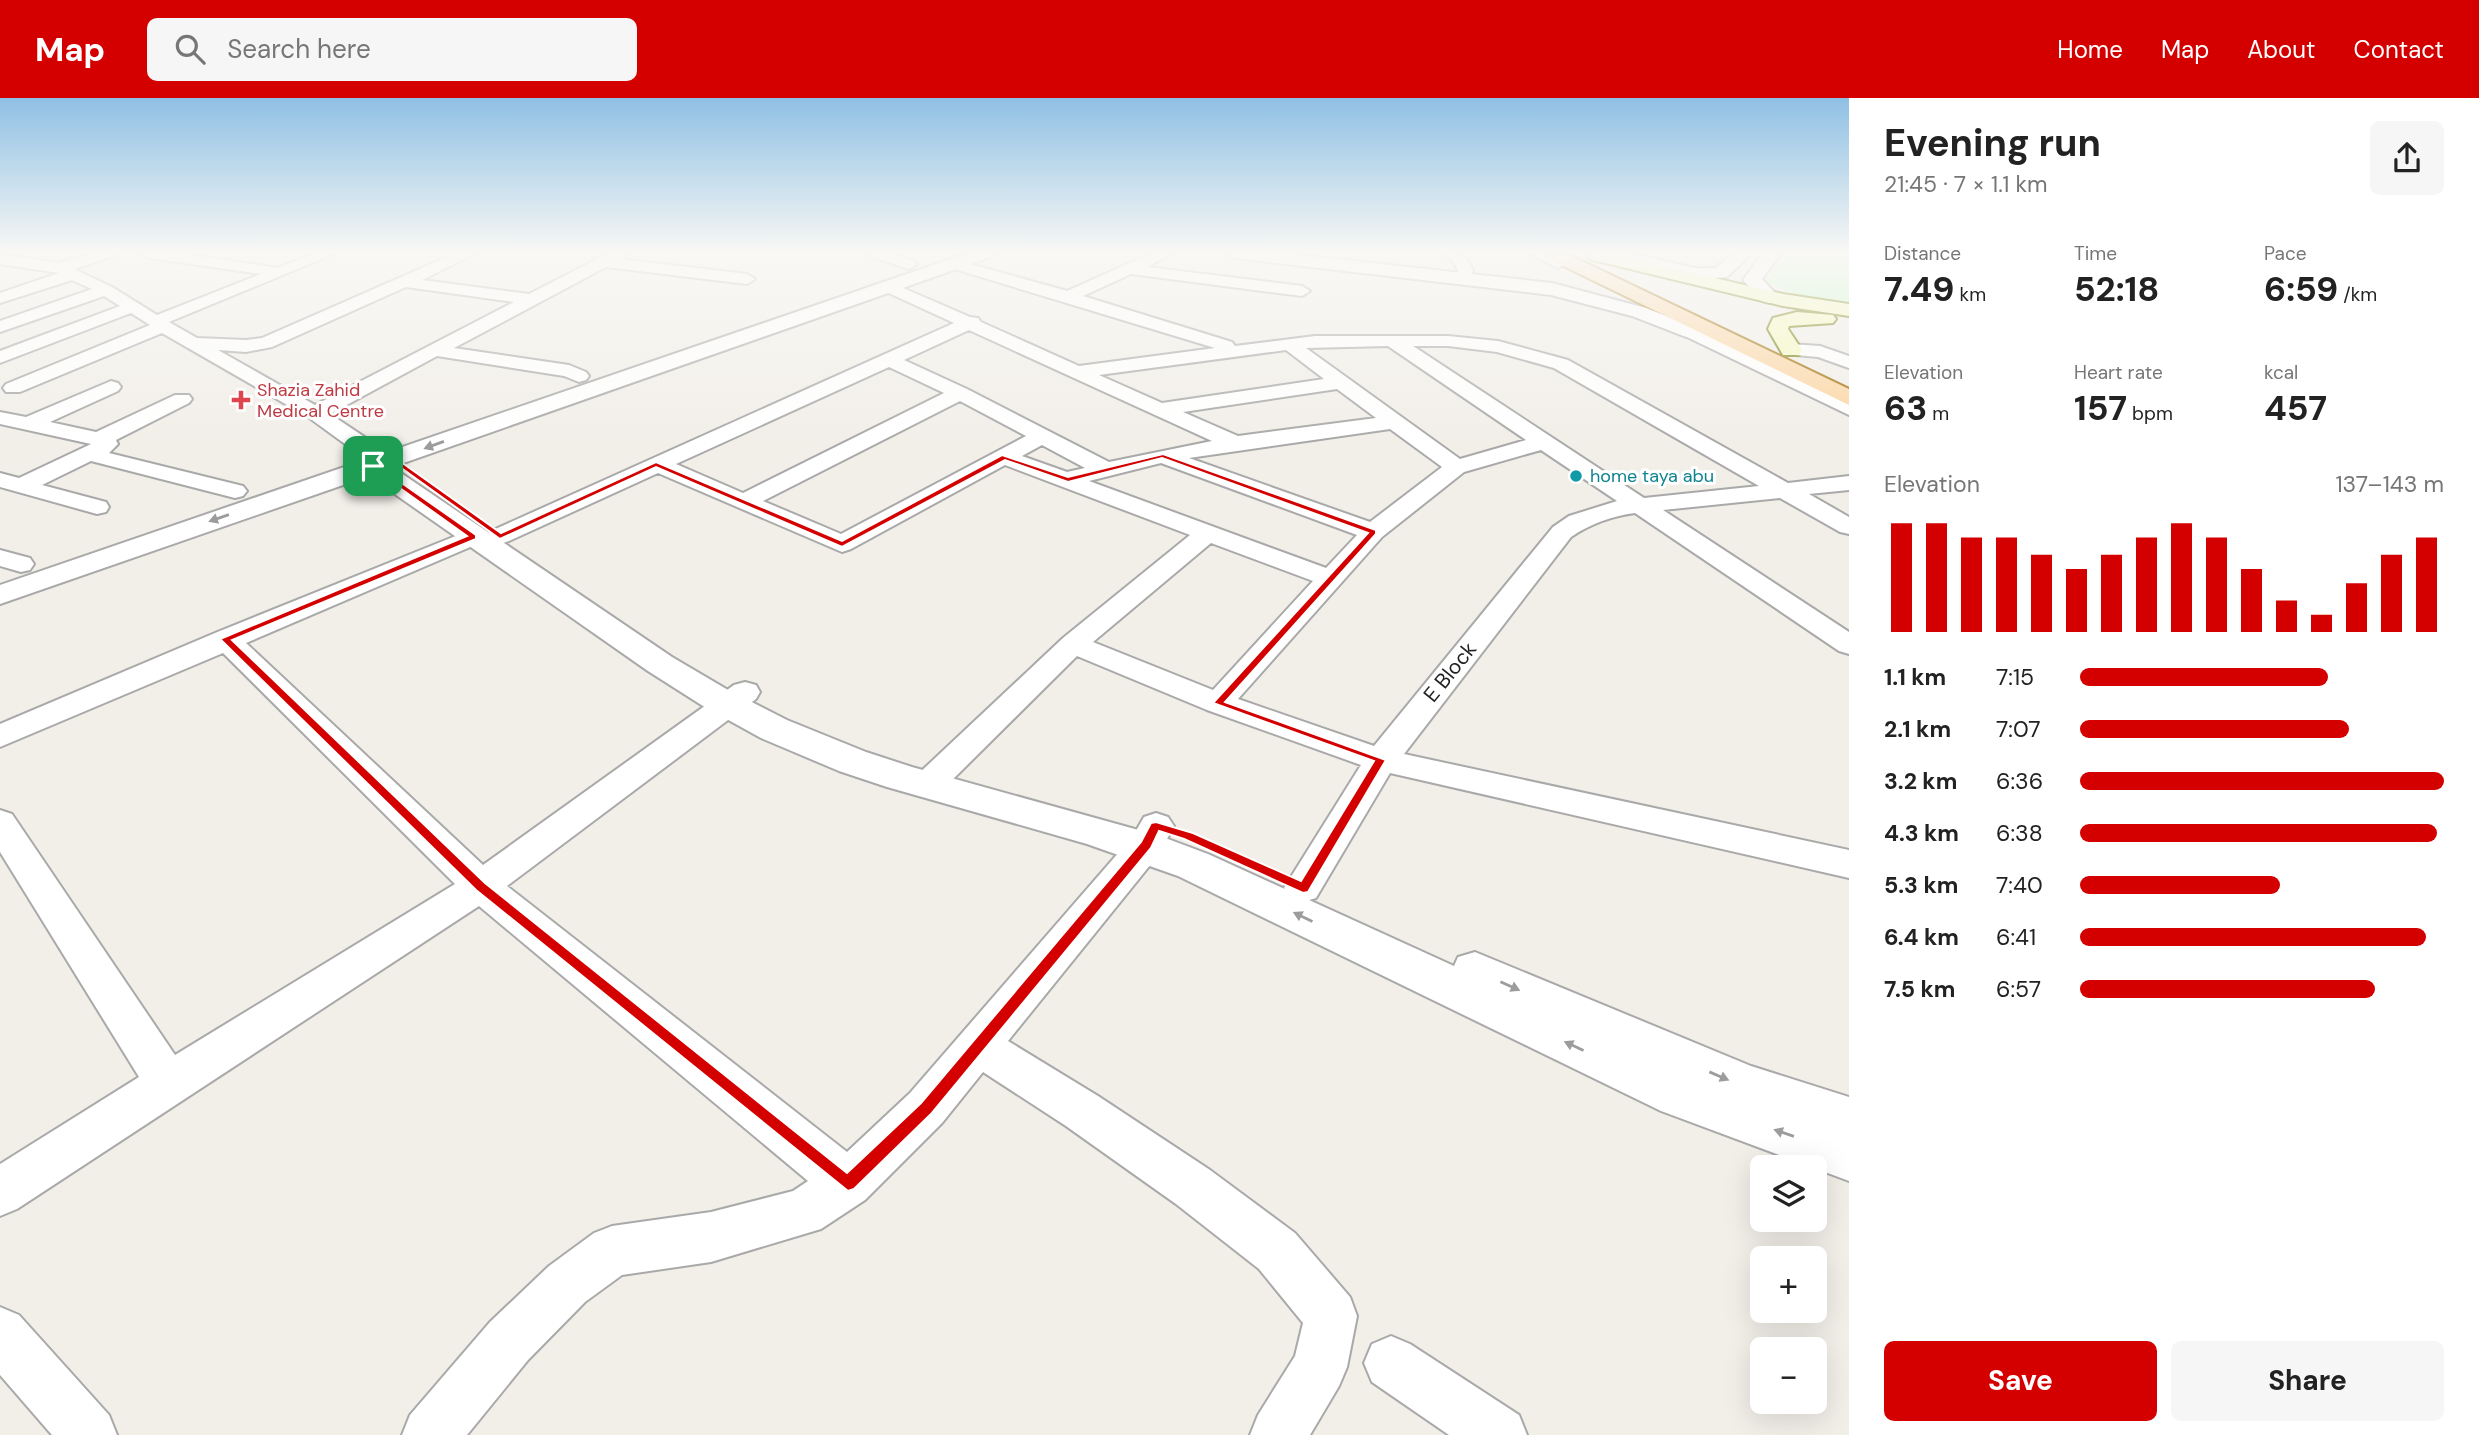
<!DOCTYPE html>
<html lang="en">
<head>
<meta charset="utf-8">
<style>
  :root { --surface:#fff; --page:#f6f6f6; --text:#222; --muted:#767676; --accent:#d40000 }
  body { margin:0; font-family:"DM Sans",sans-serif; background:var(--page); color:var(--text); height:100vh; display:flex; flex-direction:column; font-size:26px; white-space:nowrap }
  * { box-sizing:border-box; margin:0 }
  p { font-size:23px; color:var(--muted) }
  .icon { flex:none; width:38px; height:38px; fill:none; stroke:currentColor; stroke-width:2; stroke-linecap:round; stroke-linejoin:round }
  .map { position:relative; flex:1; overflow:hidden }
  .drawer { display:flex; flex-direction:column; background:var(--surface); width:630px }
  .drawer>* { flex:none }
  .buttons { position:absolute; left:1750px; top:1057px; display:grid; gap:14px }
  .buttons a { display:grid; place-items:center; width:77px; height:77px; border-radius:10px; background:var(--surface); box-shadow:0 7px 28px #0002; font-size:35px }
  .pin { position:absolute; display:grid; place-items:center; width:60px; height:60px; color:#fff; margin:-30px; border-radius:14px; box-shadow:0 4px 10px #0006 }
  .round { display:grid; place-items:center; flex:none; width:74px; height:74px; border-radius:10px; background:var(--page) }
  .summary { display:flex; align-items:center; justify-content:space-between; height:119px; padding:0 35px }
  h1 { font-size:38px; font-weight:700; line-height:52px }
  .stats { display:grid; grid-template-columns:repeat(3,1fr); gap:10px; height:119px; padding:7px 35px }
  .stats div { display:grid; align-content:center }
  .stats b { font-size:35px; font-weight:700 }
  .stats small { font-size:19px; font-weight:400 }
  .stats p { font-size:19px }
  .chart { height:196px; padding:14px 35px }
  .chart p { display:flex; justify-content:space-between }
  .chart svg { width:100%; height:126px; margin-top:7px; stroke:var(--accent); stroke-width:6 }
  .button { display:flex; gap:14px; margin-top:auto; padding:14px 35px }
  .button a { flex:1; height:80px; border-radius:10px; background:var(--accent); color:#fff; font-size:28px; font-weight:700; line-height:80px; text-align:center }
  .button a+a { background:var(--page); color:var(--text) }
  ul { padding:0 35px; list-style:none; font-size:23px }
  li { display:grid; grid-template-columns:112px 84px 1fr; align-items:center; height:52px }
  li i { height:18px; border-radius:9px; background:var(--accent) }
  header { display:flex; align-items:center; gap:42px; box-sizing:border-box; height:98px; padding:0 35px; background:var(--accent); color:#fff }
  header strong { font-size:33px }
  nav { display:flex; gap:38px; margin-inline-start:auto; font-size:24px }
  .search { width:490px; height:63px; background:var(--page); display:flex; align-items:center; gap:18px; box-sizing:border-box; padding:0 24px; border-radius:10px; color:var(--muted); font-size:26px }
  main { display:flex; flex:1; min-height:0 }
  .map>svg:first-child { display:block }
</style>
</head>
<body>
<header>
<strong>Map</strong>
<div class="search"><svg class="icon" aria-label="search" viewBox="0 0 24 24"><circle cx="10" cy="10" r="6"/><path d="M15 15l6 6"/></svg>Search here</div>
<nav><a>Home</a><a>Map</a><a>About</a><a>Contact</a></nav>
</header>
<main>
<div class="map">
<svg width="1849" height="1337" viewBox="0 0 1849 1337">
  <rect width="100%" height="100%" fill="#f2efe9"/>
  <path fill="#c8facc" d="M1790,155H1849V205L1803,199L1765,183Z"/>
  <g fill="none" stroke-linecap="round" stroke-linejoin="round">
    <g stroke="#a9a9a9" stroke-width="4">
      <path id="minor" d="M93,155H116L114,158L74,171L112,189L157,217L261,176L149,160L142,155H180L278,170L315,155H336L169,224L197,240L246,242L262,240L456,155H476L422,182L529,196L609,155H628L621,161L747,176L755,181L747,186L606,169L454,250L569,267L586,274L589,278L586,282L579,284L564,278L437,258L330,316L372,344L375,349L372,354H356L308,319L162,235L20,294H6L3,290L6,286L150,227L131,215L0,265V253L120,208L104,198L0,234V223L92,191L72,182L0,205V195L59,175L0,166V156L59,165ZM406,189L514,204L315,307L218,252L246,254L272,249Z
        M867,155H890L914,163L917,166L909,171L869,158Z
        M1152,155H1172L1147,169L1302,188L1310,193L1302,198L1131,176L1083,198L1232,244L1235,248L1315,238H1448L1498,243L1568,262L1788,385L1849,378V392L1809,396L1849,419V436L1840,434L1780,400L1663,412L1849,534V556L1839,553L1635,415C1612,418 1590,426 1571,439L1404,656L1849,752V780L1390,675L1316,800L1303,804L1290,800L1284,790L1361,667L1207,612L1077,558L939,695L927,699L915,695L910,687L915,679L1063,540L1190,437L1005,367L851,451L842,454L658,375L509,443L500,446L491,443L487,438L491,433L954,225L882,192L880,189L882,186H894L970,219L978,220L981,224L1079,268L1215,250L948,169L945,166L953,161L1067,193ZM969,232L1212,343L1109,364L967,291L904,262ZM1388,248L1526,342L1460,361L1306,250ZM1413,248H1448L1497,254L1554,270L1759,388L1644,400ZM1286,252L1324,281L1162,305L1099,277ZM889,269L944,295L743,395L676,366ZM1337,291L1376,320L1238,338L1183,314ZM960,303L1026,338L841,436L763,403ZM1390,331L1442,369L1370,424L1189,360ZM1042,347L1085,370L1067,374L1022,358ZM1541,352L1617,403L1569,418L1553,429L1374,648L1238,601L1382,439L1464,374ZM1161,365L1357,437L1326,470L1089,383ZM1211,445L1313,483L1213,592L1093,544Z
        M1441,155C1459,155 1466,155 1473,173L1471,176H1459L1454,164Z
        M1528,155H1548L1566,165L1558,170Z
        M1606,155H1629L1708,173L1710,176L1702,181L1633,166Z
        M1693,230L1849,303V317L1687,239L1684,235Z
        M1791,246L1820,248L1849,258V270L1818,259L1784,256L1782,252L1784,248Z
        M111,283L118,285L121,289L118,293L50,324L96,334L175,297H189L192,301L189,305L116,342L118,346L109,355L243,388L247,393L243,398L235,400L91,363L42,387L106,404L109,409L106,414L97,416L0,389V375L19,380L91,346L0,326V314L26,319Z
        M473,431L482,434L486,439L482,444L246,545L483,767L734,587L745,584L756,587L760,594L756,601L507,788L847,1054L910,995L1133,738L1144,719L1156,715L1168,719L1174,728L1159,756L1008,943L1098,998L1210,1072L1295,1135L1350,1199L1357,1218L1347,1269L1339,1288L1310,1337H1250L1258,1317L1295,1258L1303,1225L1259,1171L1176,1106L1066,1028L983,974L942,1025L865,1102L821,1131L711,1164L622,1177L585,1204L528,1262L467,1337H402L410,1317L490,1224L549,1168L594,1135L612,1128L711,1114L793,1093L808,1083L479,808L17,1111L0,1118V1066L139,979L0,754V712L12,716L175,957L455,786L223,555L0,649V626L215,535Z
        M0,452L30,460L34,466L30,472L21,474L0,468Z
        M0,1209L19,1217L109,1317L117,1337H52L0,1277Z
        M1391,1238L1410,1246L1519,1317L1527,1337H1449L1372,1284L1364,1265L1372,1246Z"/>
    </g>
    <g stroke="#a9a9a9" stroke-width="4">
      <path id="tertiary" d="M968,155H994L991,159L392,369L672,559L728,592L787,622L866,654L912,669L1160,738L1208,756L1454,868L1458,859L1475,854L1751,968L1849,999V1083L1661,1013L1178,778L1087,746L887,689L839,673L761,640L703,608L648,573L369,378L0,506V487Z
        M1224,155H1281L1552,185L1646,210L1700,231L1703,235L1700,239H1686L1632,218L1551,197L1233,160Z
        M1733,155H1752L1727,179L1683,183L1674,177L1683,171L1716,170Z
        M1763,155H1781L1762,181L1779,199L1769,205L1762,203L1743,182Z"/>
    </g>
    <g stroke="#707d05" stroke-width="4">
      <path id="secondary" d="M1590,155H1607L1783,196L1849,206V218L1783,208L1597,163L1591,162L1588,158Z
        M1797,214L1833,217L1836,221L1833,225L1789,228L1788,231L1802,252L1799,257H1783L1768,231L1773,220Z"/>
    </g>
    <g stroke="#a06b00" stroke-width="4">
      <path id="primary" d="M1542,155H1565L1849,291V307L1545,159Z"/>
    </g>
    <use href="#minor" fill="#fff" fill-rule="evenodd"/>
    <use href="#tertiary" fill="#fff" fill-rule="evenodd"/>
    <use href="#secondary" fill="#f7fabf" fill-rule="evenodd"/>
    <use href="#primary" fill="#fcd6a4" fill-rule="evenodd"/>
  </g>
  <defs><path id="oneway-solid" d="M-6-.8H1V-3.2L6.5 0L1 3.2V.8H-6Z" transform="scale(1.75)"/></defs>
  <g fill="#9c9c9c">
    <use href="#oneway-solid" transform="translate(434 347) rotate(160)"/>
    <use href="#oneway-solid" transform="translate(219 420) rotate(161)"/>
    <use href="#oneway-solid" transform="translate(1303 819) rotate(-154)"/>
    <use href="#oneway-solid" transform="translate(1510 888) rotate(24)"/>
    <use href="#oneway-solid" transform="translate(1574 948) rotate(-155)"/>
    <use href="#oneway-solid" transform="translate(1719 978) rotate(23)"/>
    <use href="#oneway-solid" transform="translate(1784 1035) rotate(-161)"/>
  </g>
  <linearGradient id="sky" x2="0" y2="1"><stop stop-color="#8fc0e4"/><stop offset="0.45" stop-color="#f9f8f5"/><stop offset="1" stop-color="#f9f8f5" stop-opacity="0"/></linearGradient>
  <rect width="1849" height="342" fill="url(#sky)"/>
  <path fill="#d40000" stroke="#fff" stroke-width="2" fill-rule="evenodd" d="M1163,356L1376,432V436L1225,604L1386,662L1308,794L1303,795L1184,741L1159,733L1151,750L932,1015L854,1091L848,1093L476,792L220,541L467,438L369,368L394,359L501,435L656,364L842,443L1002,357L1068,379ZM1162,360L1368,435L1213,605L1374,663L1301,783L1193,735L1156,724L1151,725L1141,744L921,1005L847,1075L485,785L232,542L476,441V437L379,369L393,364L500,441L656,369L842,449L1005,362L1068,384Z"/>
  <path fill="#e0444e" stroke="#fff" stroke-width="2.5" d="M237.5 291.5h7v7h7v7h-7v7h-7v-7h-7v-7h7z"/>
  <circle fill="#0f9aa8" stroke="#fff" stroke-width="2.5" cx="1576" cy="378" r="7"/>
  <g text-anchor="middle" dominant-baseline="central" stroke-width="6" stroke-linejoin="round" paint-order="stroke">
    <g font-size="18" fill="#be3a42" stroke="#fff" text-anchor="start">
      <text x="257" y="292">Shazia Zahid<tspan x="257" dy="21">Medical Centre</tspan></text>
    </g>
    <g font-size="18" fill="#0d838f" stroke="#fff" text-anchor="start">
      <text x="1590" y="378">home taya abu</text>
    </g>
    <g font-size="21" fill="#222" stroke="#fff">
      <text transform="translate(1450 574) rotate(-51)">E Block</text>
    </g>
  </g>
</svg>
<div class="buttons">
<a><svg class="icon" aria-label="layers" viewBox="0 0 24 24"><path d="M12 4l9 5-9 5-9-5zM3 14l9 5 9-5"/></svg></a>
<a>+</a>
<a>−</a>
</div>
<div class="pin" style="left:373px;top:368px;background:#1e9e55"><svg class="icon" aria-label="arrive" viewBox="0 0 24 24"><path d="M6 21V4h12l-3 4 3 4H6"/></svg></div>
</div>
<section class="drawer">
<div class="summary"><div><h1>Evening run</h1><p>21:45 · 7 × 1.1 km</p></div><a class="round"><svg class="icon" aria-label="share" viewBox="0 0 24 24"><path d="M12 15V3M7 8l5-5 5 5M5 13v7h14v-7"/></svg></a></div>
<div class="stats">
<div><p>Distance</p><b>7.49<small> km</small></b></div>
<div><p>Time</p><b>52:18</b></div>
<div><p>Pace</p><b>6:59<small> /km</small></b></div>
</div>
<div class="stats">
<div><p>Elevation</p><b>63<small> m</small></b></div>
<div><p>Heart rate</p><b>157<small> bpm</small></b></div>
<div><p>kcal</p><b>457</b></div>
</div>
<div class="chart"><p><span>Elevation</span>137–143 m</p>
<svg viewBox="0 0 160 44" preserveAspectRatio="none"><path d="M5 44V6M15 44V6M25 44V11M35 44V11M45 44V17M55 44V22M65 44V17M75 44V11M85 44V6M95 44V11M105 44V22M115 44V33M125 44V38M135 44V27M145 44V17M155 44V11"/></svg>
</div>
<ul>
<li><b>1.1 km</b>7:15<i style="width:68%"></i></li>
<li><b>2.1 km</b>7:07<i style="width:74%"></i></li>
<li><b>3.2 km</b>6:36<i style="width:100%"></i></li>
<li><b>4.3 km</b>6:38<i style="width:98%"></i></li>
<li><b>5.3 km</b>7:40<i style="width:55%"></i></li>
<li><b>6.4 km</b>6:41<i style="width:95%"></i></li>
<li><b>7.5 km</b>6:57<i style="width:81%"></i></li>
</ul>
<div class="button"><a>Save</a><a>Share</a></div>
</section>
</main>
</body>
</html>
